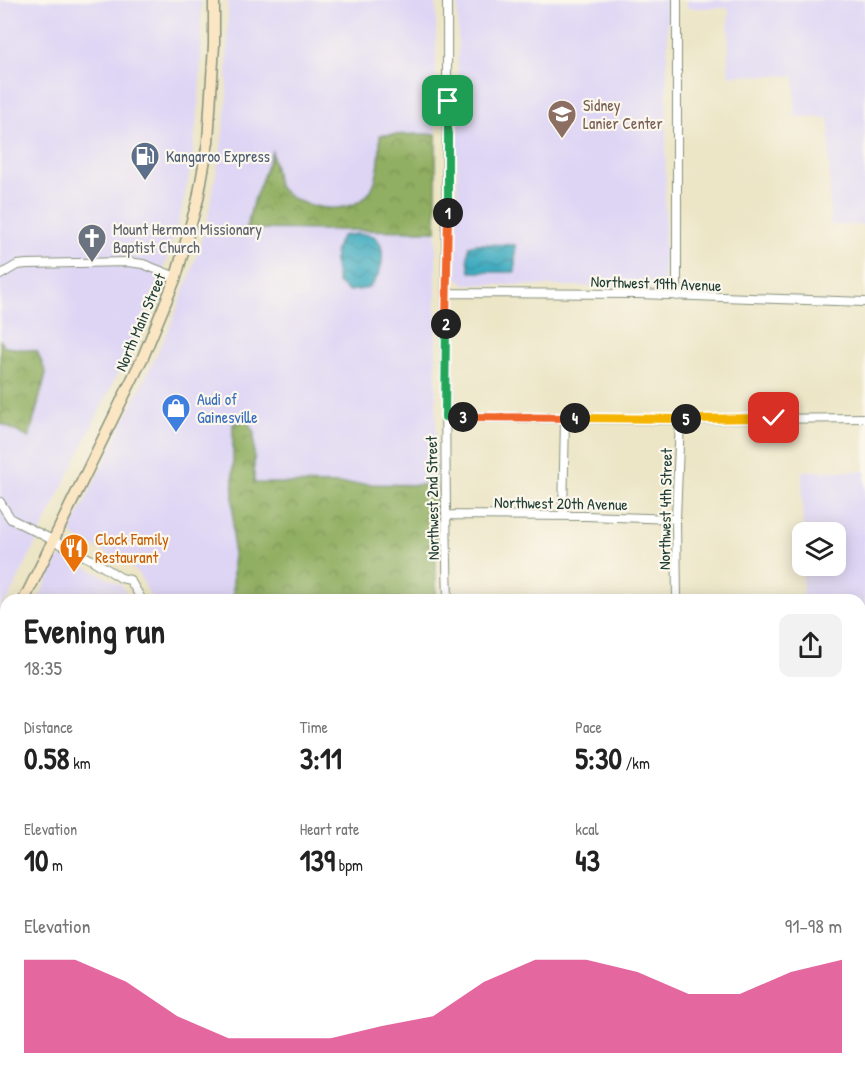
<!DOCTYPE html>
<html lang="en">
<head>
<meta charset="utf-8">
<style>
  :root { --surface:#fff; --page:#f2f2f2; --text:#222; --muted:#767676; --accent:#db2777 }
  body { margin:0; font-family:"Patrick Hand",sans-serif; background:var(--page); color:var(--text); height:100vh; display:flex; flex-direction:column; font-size:22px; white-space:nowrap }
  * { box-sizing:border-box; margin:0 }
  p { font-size:20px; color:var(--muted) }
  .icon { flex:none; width:33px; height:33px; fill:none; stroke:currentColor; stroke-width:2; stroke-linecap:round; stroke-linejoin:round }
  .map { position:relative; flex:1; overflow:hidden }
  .sheet { position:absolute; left:0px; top:594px; width:866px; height:488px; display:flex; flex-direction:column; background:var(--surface); border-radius:18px 18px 0 0; box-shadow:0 3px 15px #0003 }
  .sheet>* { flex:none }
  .fabs { position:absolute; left:792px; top:522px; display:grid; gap:12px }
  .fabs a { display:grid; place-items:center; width:54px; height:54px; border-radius:12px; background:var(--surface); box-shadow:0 3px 15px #0003; font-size:30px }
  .pin { position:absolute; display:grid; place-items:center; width:51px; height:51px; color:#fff; margin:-26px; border-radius:12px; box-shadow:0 3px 9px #0006 }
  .km { position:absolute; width:30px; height:30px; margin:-15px; border-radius:50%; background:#222; color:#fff; font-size:16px; line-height:30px; text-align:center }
  .round { display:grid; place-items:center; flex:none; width:63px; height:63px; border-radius:12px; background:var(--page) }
  .summary { display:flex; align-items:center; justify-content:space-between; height:102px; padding:0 24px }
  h1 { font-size:33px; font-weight:800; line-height:45px }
  .metrics { display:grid; grid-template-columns:repeat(3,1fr); gap:9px; height:102px; padding:6px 24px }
  .metrics div { display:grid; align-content:center }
  .metrics b { font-size:30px; font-weight:800 }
  .metrics small { font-size:16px; font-weight:400 }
  .metrics p { font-size:16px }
  .chart { height:168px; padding:12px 24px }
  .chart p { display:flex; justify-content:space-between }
  .chart svg { width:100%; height:108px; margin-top:6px; fill:var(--accent); opacity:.7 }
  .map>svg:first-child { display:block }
</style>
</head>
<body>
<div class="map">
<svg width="865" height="1081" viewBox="0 0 865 1081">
  <defs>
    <pattern id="forest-crowns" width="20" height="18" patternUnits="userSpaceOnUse" patternTransform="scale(1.5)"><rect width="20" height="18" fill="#91af62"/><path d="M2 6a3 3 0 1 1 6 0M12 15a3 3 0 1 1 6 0" fill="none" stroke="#769052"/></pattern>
    <pattern id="water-waves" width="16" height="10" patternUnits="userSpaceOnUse" patternTransform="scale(1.5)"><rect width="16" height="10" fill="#41acc0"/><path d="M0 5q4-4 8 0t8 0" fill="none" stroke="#368d9d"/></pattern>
  </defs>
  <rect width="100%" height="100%" fill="#fbf7ec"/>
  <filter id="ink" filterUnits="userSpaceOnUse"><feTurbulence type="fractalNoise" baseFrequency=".0167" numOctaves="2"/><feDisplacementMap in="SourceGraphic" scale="12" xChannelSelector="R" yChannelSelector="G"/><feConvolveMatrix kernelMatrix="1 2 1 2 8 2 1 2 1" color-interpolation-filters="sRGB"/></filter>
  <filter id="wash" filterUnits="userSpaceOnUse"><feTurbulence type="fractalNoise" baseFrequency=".008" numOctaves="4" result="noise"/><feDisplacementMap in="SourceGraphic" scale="24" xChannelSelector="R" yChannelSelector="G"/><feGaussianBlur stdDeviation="1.35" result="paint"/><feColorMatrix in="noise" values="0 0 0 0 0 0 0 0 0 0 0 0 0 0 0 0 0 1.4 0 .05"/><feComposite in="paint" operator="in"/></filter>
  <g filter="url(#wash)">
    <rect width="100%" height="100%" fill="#ece5c6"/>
    <path fill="#ded5f5" d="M0,0H201V60L199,102L191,167L181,213L166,263L129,350L8,600H6L0,616Z
      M228,0H436V600H152L140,575L124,562L74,537L72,533V528L170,327L191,273L207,221L221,148L227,101Z
      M458,0H668L664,288L465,284L457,277Z
      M687,0H865V225H830L829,118L795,117V76L728,75L729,8H687Z
      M802,471H865V853H860V600H803V566H836V532H803Z
      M61,557L68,558L121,585L130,600H38L57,561Z
      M6,666V851L0,850V678Z
      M0,875H6V1076H207V1081H0Z
      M860,880H865V972H860Z
      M860,1073H865V1081H780V1076H860Z"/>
    <path fill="url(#forest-crowns)" stroke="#58764b" stroke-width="1.5" d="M436,134V231L246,229L252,206L272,152L278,186C283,191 289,197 296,200C317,210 352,214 369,193C380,178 380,153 380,135Z
      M0,340L5,347L37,351L46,373L29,438L0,423Z
      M246,419L254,433V483L436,485V600H233V424Z
      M860,972H865V1073H860Z
      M502,1076H681V1081H502Z"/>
    <path fill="url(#water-waves)" stroke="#30747a" stroke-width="1.5" d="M356,234C362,234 370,234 375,237C389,248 381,281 367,288C361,290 354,290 348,291L338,283C334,265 332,251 342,236Z
      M476,244L515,245V272H470L468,258L469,246Z"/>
  </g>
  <g filter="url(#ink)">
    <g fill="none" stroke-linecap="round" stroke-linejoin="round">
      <g stroke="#86917d" stroke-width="10">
        <path id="street" d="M447,0C448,200 442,400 448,600
          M0,275L17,265L27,264L128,262L143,264L176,277
          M447,293L638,294L865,302
          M677,296V0
          M445,417L664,420L865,418
          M0,502L11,519L94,561L121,578L130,580L142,600
          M446,515L585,516L676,519
          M563,516L565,418
          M677,600L676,519L680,419
          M860,689H865
          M0,751L6,754
          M860,780H865
          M731,1076V1081
          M130,1081V1076
          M441,1081V1076"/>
      </g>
      <g stroke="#86917d" stroke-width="13">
        <path id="secondary" d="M24,600L143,357L176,277L198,199L208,142L214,45V0
          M0,648L6,636
          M0,862L6,863
          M860,866H865"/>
      </g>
      <use href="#street" stroke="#fff" stroke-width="8"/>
      <use href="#secondary" stroke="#fbe6c4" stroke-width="10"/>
      <path stroke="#1f3d34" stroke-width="2" stroke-dasharray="9 4.5" stroke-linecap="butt" d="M228,1081V1076"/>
    </g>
  </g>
  <g fill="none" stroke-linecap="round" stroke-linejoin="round" filter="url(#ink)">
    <g stroke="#fff" stroke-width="12">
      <path id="split-1" d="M448,213V101"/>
    </g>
    <g stroke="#fff" stroke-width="12">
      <path id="split-2" d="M446,324L448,213"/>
    </g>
    <g stroke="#fff" stroke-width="12">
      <path id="split-3" d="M446,324L445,417H463"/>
    </g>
    <g stroke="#fff" stroke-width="12">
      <path id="split-4" d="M463,417L575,418"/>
    </g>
    <g stroke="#fff" stroke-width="12">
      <path id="split-5" d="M575,418L686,419"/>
    </g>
    <g stroke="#fff" stroke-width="12">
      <path id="split-6" d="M686,419L774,418"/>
    </g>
    <use href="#split-1" stroke="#22a559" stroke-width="8"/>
    <use href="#split-2" stroke="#f0652b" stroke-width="8"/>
    <use href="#split-3" stroke="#22a559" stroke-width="8"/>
    <use href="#split-4" stroke="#f0652b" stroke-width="8"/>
    <use href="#split-5" stroke="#f5b400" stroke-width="8"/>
    <use href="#split-6" stroke="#f5b400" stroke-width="8"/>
  </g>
  <defs>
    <g id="school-pin" transform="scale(1.5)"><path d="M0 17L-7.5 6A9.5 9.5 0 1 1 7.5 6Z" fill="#8d6e63" stroke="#fbf7ec"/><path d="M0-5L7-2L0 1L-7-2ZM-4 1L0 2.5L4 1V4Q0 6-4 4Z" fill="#fff"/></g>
    <g id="fuel-pin" transform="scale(1.5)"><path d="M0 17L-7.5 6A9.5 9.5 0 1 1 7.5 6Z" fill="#5c6f8a" stroke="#fbf7ec"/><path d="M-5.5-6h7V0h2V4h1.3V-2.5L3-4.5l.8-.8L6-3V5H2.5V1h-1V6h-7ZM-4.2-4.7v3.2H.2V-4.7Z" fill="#fff"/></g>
    <g id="church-pin" transform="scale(1.5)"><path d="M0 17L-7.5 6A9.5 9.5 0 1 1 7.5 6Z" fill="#6b7280" stroke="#fbf7ec"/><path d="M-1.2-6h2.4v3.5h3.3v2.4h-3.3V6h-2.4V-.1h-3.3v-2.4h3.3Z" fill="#fff"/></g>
    <g id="shop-pin" transform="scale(1.5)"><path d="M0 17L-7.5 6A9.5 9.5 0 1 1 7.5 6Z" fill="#3f7fe0" stroke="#fbf7ec"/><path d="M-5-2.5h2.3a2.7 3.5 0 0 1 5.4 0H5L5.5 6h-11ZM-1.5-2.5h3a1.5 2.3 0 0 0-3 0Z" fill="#fff"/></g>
    <g id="restaurant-pin" transform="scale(1.5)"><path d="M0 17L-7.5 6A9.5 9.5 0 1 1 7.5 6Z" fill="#e8710a" stroke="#fbf7ec"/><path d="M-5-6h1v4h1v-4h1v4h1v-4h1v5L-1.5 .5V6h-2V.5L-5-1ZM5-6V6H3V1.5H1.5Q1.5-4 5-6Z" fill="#fff"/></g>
  </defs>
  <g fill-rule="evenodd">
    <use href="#school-pin" x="562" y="114"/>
    <use href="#fuel-pin" x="145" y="156"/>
    <use href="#church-pin" x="92" y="238"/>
    <use href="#shop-pin" x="176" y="408"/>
    <use href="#restaurant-pin" x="74" y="548"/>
  </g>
  <g text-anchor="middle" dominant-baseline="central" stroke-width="4.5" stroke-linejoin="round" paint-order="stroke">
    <g font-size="16" fill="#785e54" stroke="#fbf7ec" text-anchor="start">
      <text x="583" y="105">Sidney<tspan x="583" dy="18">Lanier Center</tspan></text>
    </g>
    <g font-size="16" fill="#4e5e75" stroke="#fbf7ec" text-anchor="start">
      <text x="166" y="156">Kangaroo Express</text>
    </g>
    <g font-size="16" fill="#5b616d" stroke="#fbf7ec" text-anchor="start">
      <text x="113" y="229">Mount Hermon Missionary<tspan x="113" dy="18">Baptist Church</tspan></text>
    </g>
    <g font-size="16" fill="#1f3d34" stroke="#fbf7ec">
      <text transform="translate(656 283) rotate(2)">Northwest 19th Avenue</text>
      <text transform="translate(140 322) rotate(-67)">North Main Street</text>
      <text transform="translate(432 498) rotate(-91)">Northwest 2nd Street</text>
      <text transform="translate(561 503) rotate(1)">Northwest 20th Avenue</text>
      <text transform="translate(665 509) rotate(-89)">Northwest 4th Street</text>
    </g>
    <g font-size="16" fill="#366cbe" stroke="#fbf7ec" text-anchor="start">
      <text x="197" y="399">Audi of<tspan x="197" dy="18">Gainesville</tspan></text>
    </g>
    <g font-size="16" fill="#c56008" stroke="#fbf7ec" text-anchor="start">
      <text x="95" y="539">Clock Family<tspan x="95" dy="18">Restaurant</tspan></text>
    </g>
  </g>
</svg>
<div class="fabs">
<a><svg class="icon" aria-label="layers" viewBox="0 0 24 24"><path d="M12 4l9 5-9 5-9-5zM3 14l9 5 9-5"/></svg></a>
</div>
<div class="pin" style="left:448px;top:101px;background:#1e9e55"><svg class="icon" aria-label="arrive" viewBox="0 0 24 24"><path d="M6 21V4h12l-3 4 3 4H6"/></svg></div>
<div class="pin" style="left:774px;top:418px;background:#d93025"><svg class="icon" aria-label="check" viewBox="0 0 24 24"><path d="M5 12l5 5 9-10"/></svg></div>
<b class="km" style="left:448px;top:213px">1</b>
<b class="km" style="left:446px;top:324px">2</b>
<b class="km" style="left:463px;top:417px">3</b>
<b class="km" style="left:575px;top:418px">4</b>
<b class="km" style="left:686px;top:419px">5</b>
<section class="sheet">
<div class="summary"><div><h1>Evening run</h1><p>18:35</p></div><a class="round"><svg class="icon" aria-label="share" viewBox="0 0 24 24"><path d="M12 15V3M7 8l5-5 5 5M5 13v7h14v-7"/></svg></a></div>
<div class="metrics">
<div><p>Distance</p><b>0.58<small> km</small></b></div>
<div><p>Time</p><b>3:11</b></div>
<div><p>Pace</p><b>5:30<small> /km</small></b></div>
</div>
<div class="metrics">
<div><p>Elevation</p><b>10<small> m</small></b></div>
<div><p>Heart rate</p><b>139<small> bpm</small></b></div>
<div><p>kcal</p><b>43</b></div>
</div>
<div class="chart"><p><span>Elevation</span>91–98 m</p>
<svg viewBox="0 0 160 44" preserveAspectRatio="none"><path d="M0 44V6L10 6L20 15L30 29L40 38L50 38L60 38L70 33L80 29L90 15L100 6L110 6L120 11L130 20L140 20L150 11L160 6V44z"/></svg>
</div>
</section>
</div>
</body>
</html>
